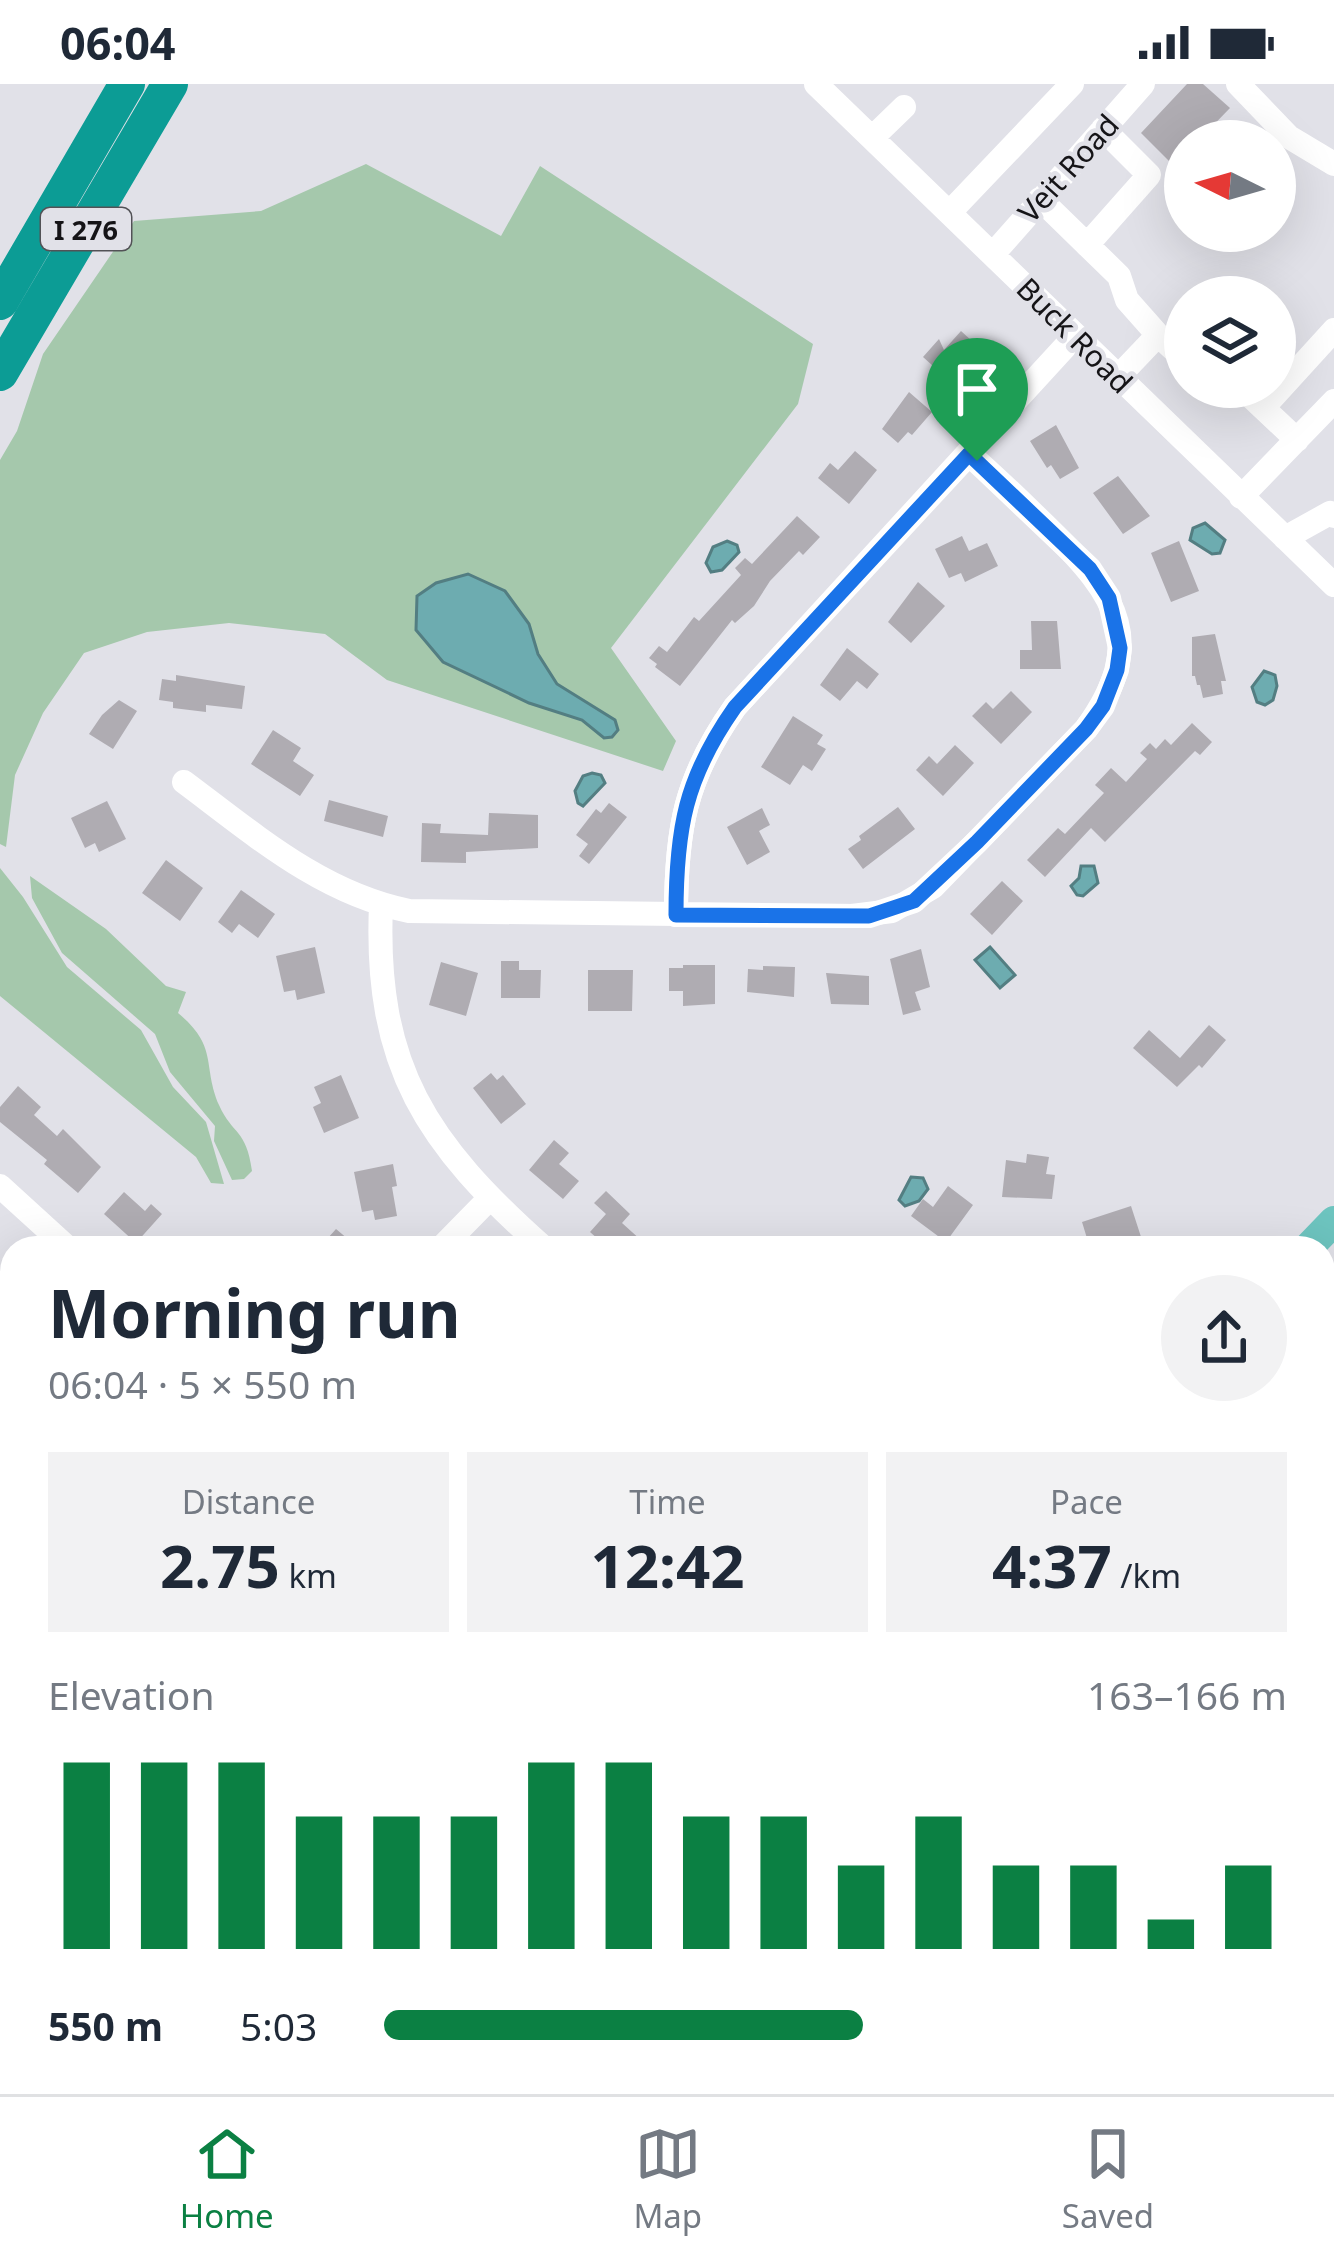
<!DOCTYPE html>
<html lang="en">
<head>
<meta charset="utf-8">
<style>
  :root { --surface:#fff; --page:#f2f2f3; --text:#1f2937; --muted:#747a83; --line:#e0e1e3; --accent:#0b8043 }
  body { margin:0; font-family:"Noto Sans",sans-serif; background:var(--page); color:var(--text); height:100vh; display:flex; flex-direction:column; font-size:45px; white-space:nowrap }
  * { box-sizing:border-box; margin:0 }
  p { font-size:39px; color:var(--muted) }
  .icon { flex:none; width:66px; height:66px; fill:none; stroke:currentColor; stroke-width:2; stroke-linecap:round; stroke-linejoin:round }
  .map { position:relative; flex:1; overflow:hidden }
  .side { position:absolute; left:0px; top:1152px; width:1335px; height:858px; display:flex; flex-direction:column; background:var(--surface); border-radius:36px 36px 0 0; box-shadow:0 12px 48px #0002 }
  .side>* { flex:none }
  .needle { width:78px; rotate:275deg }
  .controls { position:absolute; left:1164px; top:36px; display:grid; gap:24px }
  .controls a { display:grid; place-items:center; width:132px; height:132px; border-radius:50%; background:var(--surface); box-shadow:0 12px 48px #0002; font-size:60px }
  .pin { position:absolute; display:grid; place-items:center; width:102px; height:102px; color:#fff; margin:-123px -51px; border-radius:50% 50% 50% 0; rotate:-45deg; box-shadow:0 0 12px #0007 }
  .pin .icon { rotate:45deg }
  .round { display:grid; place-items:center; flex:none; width:126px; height:126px; border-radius:63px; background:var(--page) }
  .headline { display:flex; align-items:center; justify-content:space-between; height:204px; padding:0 48px }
  h1 { font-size:66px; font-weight:700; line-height:90px }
  .metrics { display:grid; grid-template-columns:repeat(3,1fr); gap:18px; height:204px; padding:12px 48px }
  .metrics div { display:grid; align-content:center; border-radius:0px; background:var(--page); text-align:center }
  .metrics b { font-size:60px; font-weight:700 }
  .metrics small { font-size:33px; font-weight:400 }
  .metrics p { font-size:33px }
  .chart { height:336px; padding:24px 48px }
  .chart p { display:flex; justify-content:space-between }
  .chart svg { width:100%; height:216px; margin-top:12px; stroke:var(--accent); stroke-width:6 }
  ul { padding:0 48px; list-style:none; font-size:39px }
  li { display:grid; grid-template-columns:192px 144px 1fr; align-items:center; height:90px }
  li i { height:30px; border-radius:15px; background:var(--accent) }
  .status { display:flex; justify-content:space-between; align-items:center; height:84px; padding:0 60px; background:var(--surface); direction:ltr }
  .status svg { height:33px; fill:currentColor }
  .menu { display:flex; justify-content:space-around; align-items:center; height:168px; border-top:3px solid var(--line); background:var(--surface); font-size:33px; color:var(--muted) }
  .menu a { display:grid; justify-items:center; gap:6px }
  .menu .selected { color:var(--accent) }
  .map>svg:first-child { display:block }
</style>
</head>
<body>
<div class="status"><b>06:04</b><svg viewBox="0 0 49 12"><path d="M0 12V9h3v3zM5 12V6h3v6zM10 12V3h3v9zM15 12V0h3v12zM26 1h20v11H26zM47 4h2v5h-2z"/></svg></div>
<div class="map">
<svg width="1334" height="2010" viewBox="0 0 1334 2010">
  <rect width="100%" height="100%" fill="#e1e1e8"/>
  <path fill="#a5c8ac" d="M366,80L501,152L540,82L813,260L798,320L611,564L676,657L663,687L387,596L325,550L229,539L147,548L84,569L43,629L15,691L6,763L0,760V376L17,347L43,270L134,137L261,127Z
    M0,784L23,813L67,883L141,946L173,1003L206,1038L224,1100L211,1099L196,1073L0,912Z
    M30,792L106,845L166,902L186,908L178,929C219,963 202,981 219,1021C233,1052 246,1044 252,1087L244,1095L232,1096L214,1057L215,1042L170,988L155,950L62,869L32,814Z"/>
  <path fill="#6dacb0" stroke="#537e82" stroke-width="3" d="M1205,439L1225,456L1220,469L1212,470L1190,456L1193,444Z
    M727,457L737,461L739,468L722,486L711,488L706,479L713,463Z
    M468,490L505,507L529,540L538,570L557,600L615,636L618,646L612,653L604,654L582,636L529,619L443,578L416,546L417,512L436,499Z
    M1264,587L1275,591L1277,602L1273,616L1265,621L1257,618L1252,603Z
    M592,689L601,691L605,699L583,722L578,719L575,707L583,692Z
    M1081,782H1094L1098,799L1083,812L1077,811L1071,802L1079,794Z
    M990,863L1015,891L1000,904L975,876Z
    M911,1093L923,1094L928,1105L919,1117L905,1122L899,1116Z"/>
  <path fill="#afacb2" d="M1187,0H1203L1230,24L1198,57H1185V70L1174,82L1141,49Z
    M961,247L983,267L953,300L923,273L939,255L944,266Z
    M909,308L932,328L912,351L908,348L898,359L882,345Z
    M1056,341L1079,384L1060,395L1051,381L1047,384L1030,357Z
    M855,367L877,386L849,420L818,394L830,379L838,386Z
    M1118,392L1150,432L1123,450L1093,409Z
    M797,432L820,453L803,471L799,467L770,497L754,522L735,539L732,536L680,602L655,583L657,580L649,574L659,562L667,568L694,533L699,537L741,491L735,484L745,474L752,480Z
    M962,452L969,467L987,459L998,482L965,498L961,489L949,494L935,465Z
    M1179,457L1199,507L1171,518L1151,469Z
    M918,498L945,522L911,559L888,538Z
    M1031,537H1057L1061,585H1020V566H1032Z
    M1215,550L1226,597H1221L1223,610L1203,614L1200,601H1197L1195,592H1192V553Z
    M847,564L879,590L867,605L857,597L840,617L820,601Z
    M176,591L245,602L242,625L206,621V628L173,624V618L159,616L162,595L176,597Z
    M1011,607L1032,628L1001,660L972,632L986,618L993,625Z
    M119,616L137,627L113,665L89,650L102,631Z
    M793,632L823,651L817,660L826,665L812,687L803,681L790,701L761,683Z
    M1192,639L1212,658L1200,671L1195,667L1105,758L1091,744L1045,793L1027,776L1058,744L1065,750L1104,709L1095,701L1111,684L1126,698L1147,675L1140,669L1150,659L1156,665L1165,655L1171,661Z
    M273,646L301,664L293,677L314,691L300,712L251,680Z
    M955,661L974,679L943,712L916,686L929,672L937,680Z
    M329,716L388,732L383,753L324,737Z
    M107,717L126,755L99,768L95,759L85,764L71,734Z
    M609,719L627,733L589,780L579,772L588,760L576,751L596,725L601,729Z
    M898,723L915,745L863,785L848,765L861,756L859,752Z
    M762,724L770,741L759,747L770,768L747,781L727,743Z
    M489,729L538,731V764L466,768V779L421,778L422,739L441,740L440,749L488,751Z
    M166,776L203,804L180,837L142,809Z
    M1002,797L1023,817L992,851L970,830Z
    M241,806L275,830L258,854L239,840L232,849L218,838Z
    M315,863L325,909L297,916L295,906L284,908L276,872Z
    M921,865L930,903L915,908L921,926L903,931L890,875Z
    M501,877H519V886H541L540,914H501Z
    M441,878L478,889L466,932L429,921Z
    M683,881H715V920L683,922V907H669V884H683Z
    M763,882L795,883L794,913L747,908L748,885L763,886Z
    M588,886H633L632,927H588Z
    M826,889L869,892V921L831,920Z
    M1209,941L1226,956L1202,984L1199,981L1177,1003L1133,964L1149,946L1180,974Z
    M491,989L497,996L503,991L526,1020L501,1040L473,1004Z
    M341,991L359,1034L324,1049L313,1023L321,1019L314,1003Z
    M18,1002L41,1023L34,1031L57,1052L63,1045L101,1083L78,1109L44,1080L47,1076L0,1038V1023Z
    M554,1056L569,1069L559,1080L579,1097L563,1115L529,1086Z
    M1027,1070L1049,1073L1046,1090L1055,1091L1052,1115L1002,1113L1006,1076L1026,1079Z
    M393,1080L397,1102L392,1103L397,1132L375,1136L373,1126L362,1128L354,1088Z
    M948,1102L973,1121L946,1158L911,1132L923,1115L933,1123Z
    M606,1107L630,1130L622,1139L642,1157L636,1164H608L590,1148L606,1130L594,1119Z
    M124,1108L145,1127L151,1120L162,1130L136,1159L104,1130Z
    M1131,1122L1142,1156L1118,1164H1090L1082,1138Z
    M336,1145L342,1150L358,1164H319Z"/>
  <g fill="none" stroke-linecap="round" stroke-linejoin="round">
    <path stroke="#fff" stroke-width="24" d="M816,0L1334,501
      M1238,0L1289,53L1334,80
      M872,54L904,23
      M1040,115L1119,192L1127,216L1158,251
      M950,128L1072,0
      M1087,161L1149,91L1103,45
      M994,169L1143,0
      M1117,294L1158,251L1185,276
      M1241,303L1263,324
      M1297,356L1263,324L1334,246
      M1241,413L1334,317
      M1285,454L1330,429L1334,432
      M184,698C255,751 321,809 409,827L852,832L892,827L933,803L1086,645C1148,559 1118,512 1050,446C1023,420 997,394 969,370
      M381,821C374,983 427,1060 544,1164
      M676,831C676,745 685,694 735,623L1074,253
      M0,1102L68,1164
      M441,1164L489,1115
      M0,1509L12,1519
      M1323,1573L1334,1561
      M1323,1864L1334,1884
      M679,1998L686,2010
      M1085,1998L1091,2010"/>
    <path stroke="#6dc4bf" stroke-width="30" d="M1308,1164L1334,1137
      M538,2010L550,1998"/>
    <path stroke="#0c9c95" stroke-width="36" d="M0,218L127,0
      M0,289L170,0"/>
  </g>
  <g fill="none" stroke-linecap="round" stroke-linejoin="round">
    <g stroke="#fff" stroke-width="24">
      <path id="route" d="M969,370L1090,485L1109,514L1120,564L1117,586L1103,622L1086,645L977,758L914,817L869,832L676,831C676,745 685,694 735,623Z"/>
    </g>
    <use href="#route" stroke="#1a73e8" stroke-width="15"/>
  </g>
  <g text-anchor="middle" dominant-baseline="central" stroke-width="9" stroke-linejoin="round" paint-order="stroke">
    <rect fill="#e1e1e8" stroke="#525256" stroke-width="3" x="41" y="124" width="90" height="42" rx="9"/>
    <g font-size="27" font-weight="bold" fill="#151417">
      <text x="86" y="145">I 276</text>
    </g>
    <g font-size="30" fill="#151417" stroke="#e1e1e8">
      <text transform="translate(1068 84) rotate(-48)">Veit Road</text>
      <text transform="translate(1075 251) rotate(45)">Buck Road</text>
    </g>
  </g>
</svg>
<div class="controls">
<a><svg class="needle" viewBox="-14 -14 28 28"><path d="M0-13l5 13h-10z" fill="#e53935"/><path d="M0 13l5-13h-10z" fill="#747a83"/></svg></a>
<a><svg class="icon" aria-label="layers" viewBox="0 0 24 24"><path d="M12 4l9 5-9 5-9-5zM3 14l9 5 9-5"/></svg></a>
</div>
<div class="pin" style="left:977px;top:377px;background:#1e9e55"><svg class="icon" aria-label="arrive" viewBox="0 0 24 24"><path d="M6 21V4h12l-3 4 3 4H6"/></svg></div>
<section class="side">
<div class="headline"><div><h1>Morning run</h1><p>06:04 · 5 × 550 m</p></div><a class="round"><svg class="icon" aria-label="share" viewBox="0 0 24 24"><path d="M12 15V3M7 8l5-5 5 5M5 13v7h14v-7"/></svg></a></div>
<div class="metrics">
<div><p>Distance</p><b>2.75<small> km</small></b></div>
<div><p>Time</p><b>12:42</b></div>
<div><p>Pace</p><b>4:37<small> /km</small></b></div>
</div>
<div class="chart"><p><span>Elevation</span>163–166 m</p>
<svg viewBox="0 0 160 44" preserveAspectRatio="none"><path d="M5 44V6M15 44V6M25 44V6M35 44V17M45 44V17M55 44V17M65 44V6M75 44V6M85 44V17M95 44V17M105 44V27M115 44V17M125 44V27M135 44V27M145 44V38M155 44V27"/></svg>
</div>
<ul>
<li><b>550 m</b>5:03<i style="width:53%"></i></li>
</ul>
</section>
</div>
<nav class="menu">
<a class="selected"><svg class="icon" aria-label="home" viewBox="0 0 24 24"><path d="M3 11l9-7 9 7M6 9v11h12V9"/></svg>Home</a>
<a><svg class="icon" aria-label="map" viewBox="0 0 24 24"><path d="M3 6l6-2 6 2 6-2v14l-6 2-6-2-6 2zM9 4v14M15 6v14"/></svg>Map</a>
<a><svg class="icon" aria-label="saved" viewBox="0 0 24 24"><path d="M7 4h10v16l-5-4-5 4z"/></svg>Saved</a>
</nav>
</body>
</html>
